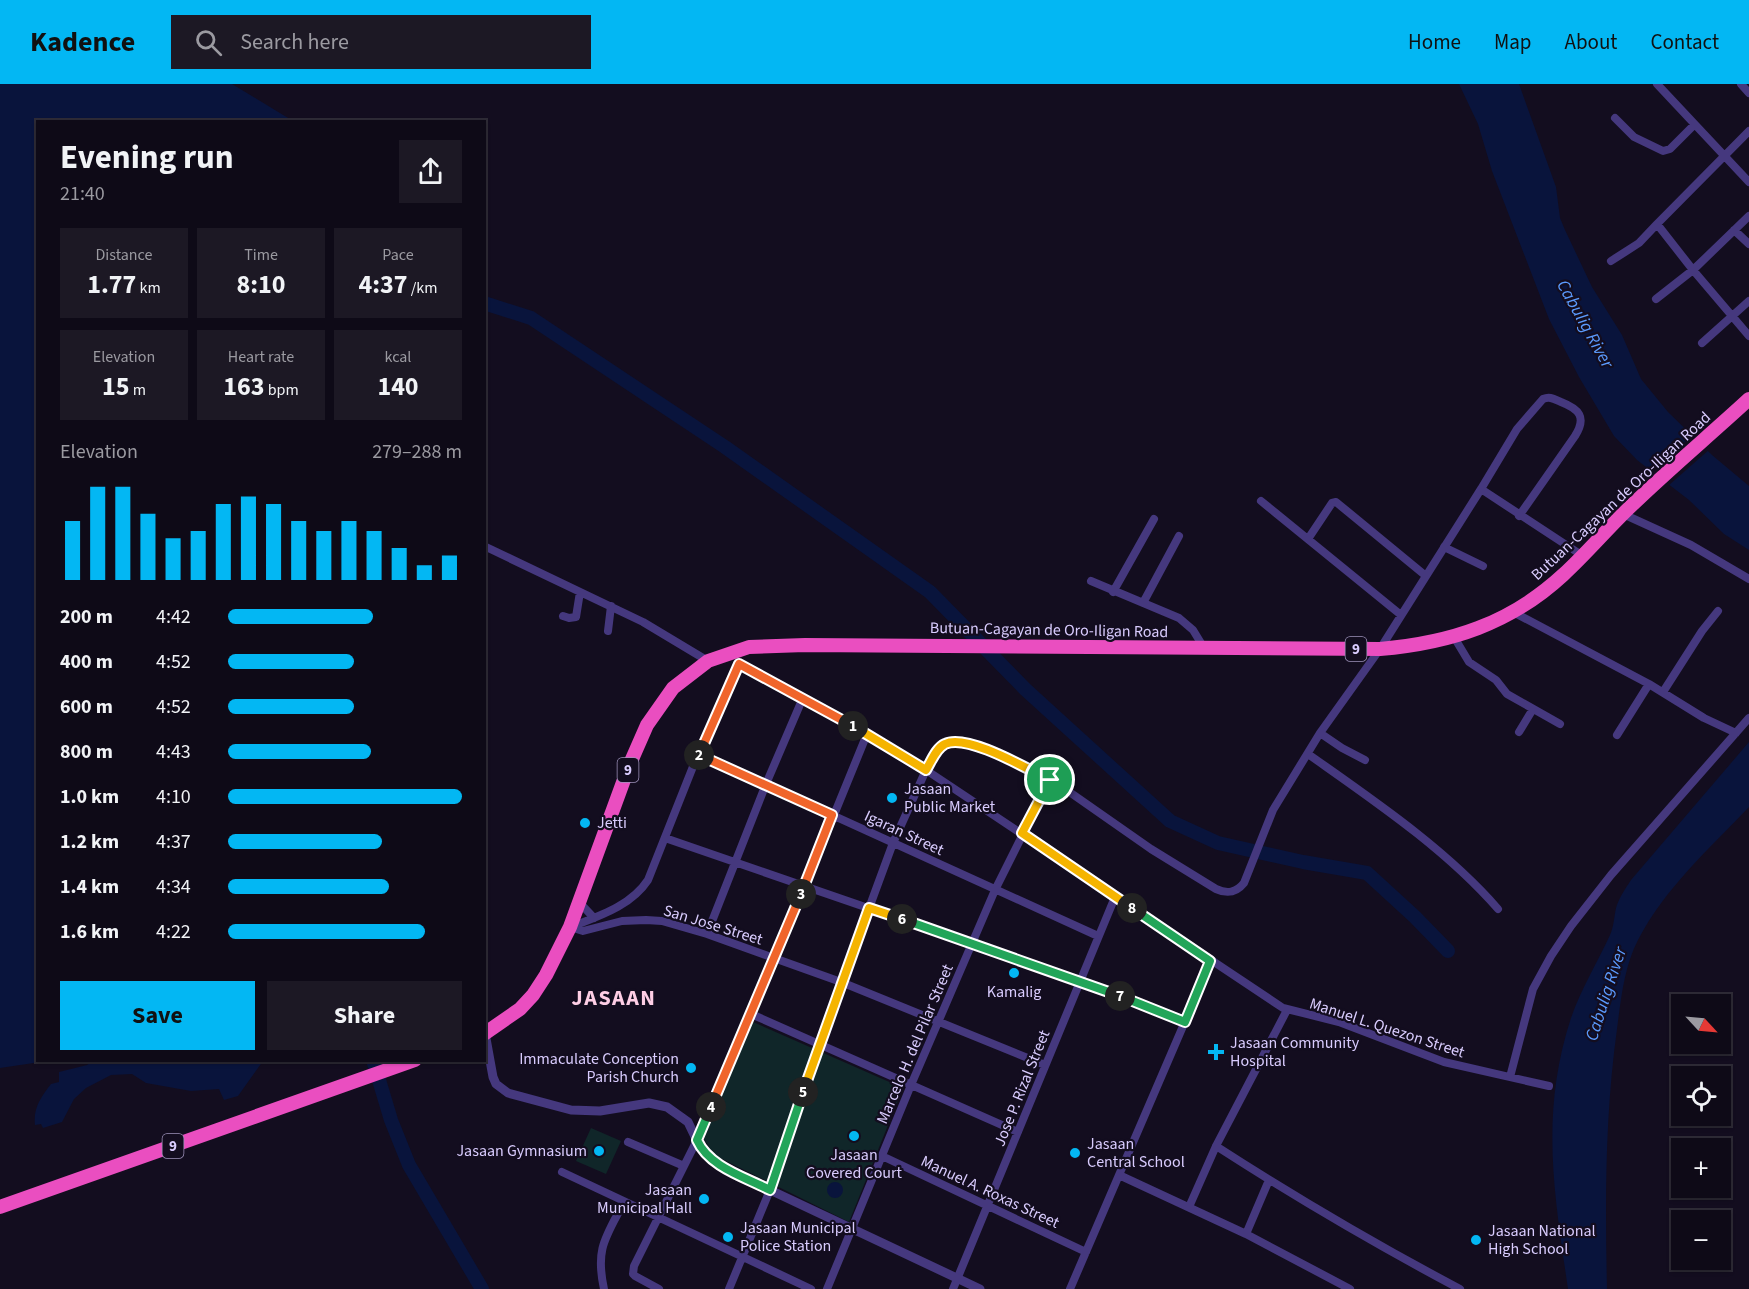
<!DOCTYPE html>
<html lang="en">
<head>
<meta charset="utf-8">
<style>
  :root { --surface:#0e0a17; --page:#1c1824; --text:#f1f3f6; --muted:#9b9aa1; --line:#2e2b36; --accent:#03b7f3 }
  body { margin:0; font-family:"Source Sans 3",sans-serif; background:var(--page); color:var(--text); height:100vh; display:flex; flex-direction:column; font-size:22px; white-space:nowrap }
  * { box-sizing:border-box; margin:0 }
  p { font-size:20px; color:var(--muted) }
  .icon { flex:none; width:33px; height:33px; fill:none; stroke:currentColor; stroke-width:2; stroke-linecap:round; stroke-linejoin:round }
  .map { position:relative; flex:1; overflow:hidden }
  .sheet { position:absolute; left:36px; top:36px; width:450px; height:942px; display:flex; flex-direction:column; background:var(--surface); border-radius:0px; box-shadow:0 2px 4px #0004,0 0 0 2px var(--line) }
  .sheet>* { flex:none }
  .needle { width:39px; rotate:116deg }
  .buttons { position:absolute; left:1671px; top:910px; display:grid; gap:12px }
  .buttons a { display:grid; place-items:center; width:60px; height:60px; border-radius:0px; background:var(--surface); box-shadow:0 2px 4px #0004,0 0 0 2px var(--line); font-size:30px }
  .pin { position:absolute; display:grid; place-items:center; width:51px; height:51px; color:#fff; margin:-26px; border:3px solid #fff; border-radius:50%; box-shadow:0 2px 6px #0007 }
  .km { position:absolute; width:30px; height:30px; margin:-15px; border-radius:50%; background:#222; color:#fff; font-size:16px; line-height:30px; text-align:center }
  .round { display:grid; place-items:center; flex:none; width:63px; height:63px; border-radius:0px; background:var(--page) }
  .headline { display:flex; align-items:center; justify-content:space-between; height:102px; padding:0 24px }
  h1 { font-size:33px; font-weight:700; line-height:45px }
  .stats { display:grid; grid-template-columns:repeat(3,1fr); gap:9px; height:102px; padding:6px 24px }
  .stats div { display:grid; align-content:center; border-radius:0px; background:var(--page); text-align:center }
  .stats b { font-size:26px; font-weight:700 }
  .stats small { font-size:16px; font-weight:400 }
  .stats p { font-size:16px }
  .chart { height:168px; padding:12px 24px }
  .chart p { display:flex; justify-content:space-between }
  .chart svg { width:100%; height:108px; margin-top:6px; stroke:var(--accent); stroke-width:6 }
  .primary-button { display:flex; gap:12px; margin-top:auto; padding:12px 24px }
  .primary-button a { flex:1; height:69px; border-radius:0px; background:var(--accent); color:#111; font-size:24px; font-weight:700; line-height:69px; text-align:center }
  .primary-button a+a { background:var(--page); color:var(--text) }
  ul { padding:0 24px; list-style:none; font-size:20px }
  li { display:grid; grid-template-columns:96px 72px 1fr; align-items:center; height:45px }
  li i { height:15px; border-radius:8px; background:var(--accent) }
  header { display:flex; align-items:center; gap:36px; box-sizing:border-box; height:84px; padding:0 30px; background:var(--accent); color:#111 }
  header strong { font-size:28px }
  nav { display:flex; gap:33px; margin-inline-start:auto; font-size:21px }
  .search { width:420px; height:54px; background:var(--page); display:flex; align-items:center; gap:15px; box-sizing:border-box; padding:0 21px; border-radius:0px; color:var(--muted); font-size:22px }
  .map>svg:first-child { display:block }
</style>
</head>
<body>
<header>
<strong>Kadence</strong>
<div class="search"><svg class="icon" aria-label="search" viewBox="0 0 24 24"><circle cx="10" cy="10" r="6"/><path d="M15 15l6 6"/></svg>Search here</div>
<nav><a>Home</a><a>Map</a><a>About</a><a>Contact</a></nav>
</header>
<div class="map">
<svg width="1749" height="1205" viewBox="0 0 1749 1205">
  <rect width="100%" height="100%" fill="#130d1f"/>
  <path fill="#102629" d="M753,938L903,1004L849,1138L714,1071L704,1055Z
    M591,1044L621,1057L606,1090L576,1077Z"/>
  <path fill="#09143c" d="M0,0H232L293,37L38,38V976L47,977L0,984Z
    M1459,0H1519L1556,103L1560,134L1565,146L1592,203L1622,251L1641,295L1668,328L1712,371L1749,402V466L1724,450L1689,416L1637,376L1614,352L1579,293L1549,235L1492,87L1478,40Z
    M1749,658V723C1709,765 1665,804 1638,856C1624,883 1621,915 1617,945C1605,1031 1605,1118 1607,1205H1568C1554,1109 1540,1029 1571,934C1581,905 1597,879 1610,851C1614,842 1614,833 1616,824C1619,814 1625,805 1631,796Z
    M93,977V976L263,977L238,1012L224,1016L219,1005L191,1007L146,999L132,990L111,991L86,1004L74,1015L62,1038L43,1044L41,1040L35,1041C33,1024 41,1013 51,1000L59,998V988L87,981Z
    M827 1106a8 8 0 1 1 16 0a8 8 0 1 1-16 0Z"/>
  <path fill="#130d1f" d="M1695,349L1710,365L1668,402L1650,389Z"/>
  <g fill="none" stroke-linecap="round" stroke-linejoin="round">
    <path stroke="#09143c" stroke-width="14" d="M484,219L531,234L725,363L930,508L1025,605L1170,737L1218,759L1303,778L1367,789L1415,833L1448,867
      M373,976L391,1036L409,1081L482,1205"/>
    <path stroke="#45387e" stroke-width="8" d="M1657,0L1749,98
      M1741,0L1749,9
      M1615,34L1634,53L1663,67L1670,65L1694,41
      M1749,47L1657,140L1693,186L1749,252
      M1734,146L1749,160
      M1611,177L1639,159L1657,140
      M1656,215L1693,186L1749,132
      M1702,259L1749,217
      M1481,405L1583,472
      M1261,417L1401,531
      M1623,430L1691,461L1749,495
      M1308,455L1332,419L1336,418L1426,492
      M484,462L643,538L708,577
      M1444,463L1483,482
      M1091,497L1179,534L1193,546L1204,564
      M1113,508L1154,435
      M1143,519L1179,452
      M1513,528L1649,600L1704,634L1736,649
      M563,532L569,534L576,533L580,508
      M608,547L611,522
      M1454,553L1469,578L1496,596L1507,610L1560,640
      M739,580L867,650L926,686L1283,924L1339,938L1444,978L1549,1002
      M1663,608L1702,547L1718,527
      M1519,648L1533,625
      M1320,649L1342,664L1365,676
      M1617,651L1649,600
      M698,670L1098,852
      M1308,670C1373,716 1446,765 1498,825
      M665,754L1080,897L1185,938
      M579,818L594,834
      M570,843L583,847L622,837L646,836L662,837L707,850L841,898L1045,981
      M571,843C599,832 631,822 648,796L698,670L739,580
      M707,850L766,700L802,616
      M751,930L1018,1048
      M1510,993L1533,905L1551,872L1571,842L1611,791L1749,634
      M628,1058L684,1082
      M1216,1062C1295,1113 1377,1161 1460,1205
      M882,1072L1086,1168
      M562,1088L811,1205
      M1119,1091L1246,1150L1350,1205
      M1189,1123L1216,1062L1287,926
      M1246,1150L1269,1096
      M604,1205C595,1164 606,1153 624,1118
      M659,1205L635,1192L633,1190L634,1182L697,1056L805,802L867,650
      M729,1205L770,1106L819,960L893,759L926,686L940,664L945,660L957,658L1001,671L1068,707L1151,765L1216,805C1227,810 1236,809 1244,799L1273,726L1320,649L1380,565L1481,405L1517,345L1543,315C1550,312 1554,315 1561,318C1579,325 1587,333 1575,352L1519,432
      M827,1205L911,1001L995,806L1050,696
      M953,1205L1115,813
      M1070,1205L1211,877"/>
    <path stroke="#45387e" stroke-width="9" d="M485,949L493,993L496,1000L508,1009L571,1026L600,1027L649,1019L667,1023L688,1038L701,1065L715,1078L770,1106L980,1205"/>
    <path stroke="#ea4ec0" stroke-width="14" d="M484,950L520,925L533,911L546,891L570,843L629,682L647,641L673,604L708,577L749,563L805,561L1380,565C1450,559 1510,540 1563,491C1586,470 1607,445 1630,423C1668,386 1710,351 1749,315
      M0,1123L415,976"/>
  </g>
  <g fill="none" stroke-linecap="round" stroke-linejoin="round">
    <g stroke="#fff" stroke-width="12">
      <path id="split-1" d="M853,642L926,686C931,678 936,664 945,660C967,649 1029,686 1050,696"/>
    </g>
    <g stroke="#fff" stroke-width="12">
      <path id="split-2" d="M699,671L739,580L853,642"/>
    </g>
    <g stroke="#fff" stroke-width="12">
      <path id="split-3" d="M699,671L832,731L801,810"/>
    </g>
    <g stroke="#fff" stroke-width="12">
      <path id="split-4" d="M711,1023L801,810"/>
    </g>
    <g stroke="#fff" stroke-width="12">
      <path id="split-5" d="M711,1023L697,1056C709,1083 745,1093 770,1106L803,1008"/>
    </g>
    <g stroke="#fff" stroke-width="12">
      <path id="split-6" d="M803,1008L869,824L902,835"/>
    </g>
    <g stroke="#fff" stroke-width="12">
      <path id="split-7" d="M902,835L1120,912"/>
    </g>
    <g stroke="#fff" stroke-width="12">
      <path id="split-8" d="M1120,912L1185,938L1210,877L1132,824"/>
    </g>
    <g stroke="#fff" stroke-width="12">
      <path id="split-9" d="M1050,696L1022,749L1132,824"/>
    </g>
    <use href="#split-1" stroke="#f5b400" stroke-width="8"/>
    <use href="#split-2" stroke="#f0652b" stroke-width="8"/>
    <use href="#split-3" stroke="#f0652b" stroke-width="8"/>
    <use href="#split-4" stroke="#f0652b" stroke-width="8"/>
    <use href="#split-5" stroke="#22a559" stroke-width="8"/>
    <use href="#split-6" stroke="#f5b400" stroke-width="8"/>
    <use href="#split-7" stroke="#22a559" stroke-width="8"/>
    <use href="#split-8" stroke="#22a559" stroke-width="8"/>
    <use href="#split-9" stroke="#f5b400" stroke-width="8"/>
  </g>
  <g fill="#03b7f3" stroke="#130d1f" stroke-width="2">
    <circle cx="892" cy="714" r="6"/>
    <circle cx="585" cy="739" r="6"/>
    <circle cx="1014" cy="889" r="6"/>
    <path d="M1213 959h6v6h6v6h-6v6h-6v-6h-6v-6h6z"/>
    <circle cx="691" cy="984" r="6"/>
    <circle cx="854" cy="1052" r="6"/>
    <circle cx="599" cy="1067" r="6"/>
    <circle cx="1075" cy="1069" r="6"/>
    <circle cx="704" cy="1115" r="6"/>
    <circle cx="728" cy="1153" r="6"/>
    <circle cx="1476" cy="1156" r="6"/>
  </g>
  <g text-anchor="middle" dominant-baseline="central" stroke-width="4.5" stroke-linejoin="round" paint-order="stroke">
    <g fill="#130d1f" stroke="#9e93bb" stroke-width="1.5">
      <rect x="1345.5" y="553" width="21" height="24" rx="4.5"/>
      <rect x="617.5" y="674" width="21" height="24" rx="4.5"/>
      <rect x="162.5" y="1050" width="21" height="24" rx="4.5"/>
    </g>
    <g font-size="15" font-weight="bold" fill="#d9ccfe">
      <text x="1356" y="565">9</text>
      <text x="628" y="686">9</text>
      <text x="173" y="1062">9</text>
    </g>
    <g font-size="16" fill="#d9ccfe" stroke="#130d1f">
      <text transform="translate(1621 412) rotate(-43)">Butuan-Cagayan de Oro-Iligan Road</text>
      <text transform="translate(1049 546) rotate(1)">Butuan-Cagayan de Oro-Iligan Road</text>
      <text transform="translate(904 749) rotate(25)">Igaran Street</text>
      <text transform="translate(713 841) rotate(17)">San Jose Street</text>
      <text transform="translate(1387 944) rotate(18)">Manuel L. Quezon Street</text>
      <text transform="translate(915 960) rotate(-67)">Marcelo H. del Pilar Street</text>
      <text transform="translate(1022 1004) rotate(-68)">Jose P. Rizal Street</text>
      <text transform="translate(990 1108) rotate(25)">Manuel A. Roxas Street</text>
    </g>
    <g font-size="16" fill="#d9ccfe" stroke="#130d1f" text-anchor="start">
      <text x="904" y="705">Jasaan<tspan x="904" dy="18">Public Market</tspan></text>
      <text x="597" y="739">Jetti</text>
      <text x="1014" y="908" text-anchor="middle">Kamalig</text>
      <text x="1230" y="959">Jasaan Community<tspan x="1230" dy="18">Hospital</tspan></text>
      <text x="679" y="975" text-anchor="end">Immaculate Conception<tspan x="679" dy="18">Parish Church</tspan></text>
      <text x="1087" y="1060">Jasaan<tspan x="1087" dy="18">Central School</tspan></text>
      <text x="587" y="1067" text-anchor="end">Jasaan Gymnasium</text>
      <text x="854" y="1071" text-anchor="middle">Jasaan<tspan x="854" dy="18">Covered Court</tspan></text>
      <text x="692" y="1106" text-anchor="end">Jasaan<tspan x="692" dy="18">Municipal Hall</tspan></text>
      <text x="740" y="1144">Jasaan Municipal<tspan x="740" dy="18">Police Station</tspan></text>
      <text x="1488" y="1147">Jasaan National<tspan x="1488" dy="18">High School</tspan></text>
    </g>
    <g font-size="18" font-style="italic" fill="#5b9afd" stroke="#130d1f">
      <text transform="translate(1585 240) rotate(61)">Cabulig River</text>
      <text transform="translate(1606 910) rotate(-72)">Cabulig River</text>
    </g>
    <g font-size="22" font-weight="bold" letter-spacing="1.5" fill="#fecee5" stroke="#130d1f">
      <text x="614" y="914">JASAAN</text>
    </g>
  </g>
</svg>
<div class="buttons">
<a><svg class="needle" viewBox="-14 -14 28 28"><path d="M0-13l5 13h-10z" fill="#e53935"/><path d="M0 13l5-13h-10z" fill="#9b9aa1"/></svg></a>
<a><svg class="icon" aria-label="locate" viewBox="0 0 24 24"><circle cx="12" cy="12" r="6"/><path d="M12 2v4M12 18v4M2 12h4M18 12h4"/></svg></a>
<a>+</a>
<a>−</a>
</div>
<div class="pin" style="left:1050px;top:696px;background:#1e9e55"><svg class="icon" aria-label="arrive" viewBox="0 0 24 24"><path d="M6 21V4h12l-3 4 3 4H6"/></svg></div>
<b class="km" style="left:853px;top:642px">1</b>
<b class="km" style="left:699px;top:671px">2</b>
<b class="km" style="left:801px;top:810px">3</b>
<b class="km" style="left:711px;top:1023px">4</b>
<b class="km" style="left:803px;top:1008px">5</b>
<b class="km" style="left:902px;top:835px">6</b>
<b class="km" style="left:1120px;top:912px">7</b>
<b class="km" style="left:1132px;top:824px">8</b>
<section class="sheet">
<div class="headline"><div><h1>Evening run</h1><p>21:40</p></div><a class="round"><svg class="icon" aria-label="share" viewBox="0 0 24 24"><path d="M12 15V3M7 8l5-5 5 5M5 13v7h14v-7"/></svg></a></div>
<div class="stats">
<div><p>Distance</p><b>1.77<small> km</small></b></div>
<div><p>Time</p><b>8:10</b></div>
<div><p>Pace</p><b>4:37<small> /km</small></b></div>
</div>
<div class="stats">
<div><p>Elevation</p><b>15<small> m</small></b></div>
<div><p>Heart rate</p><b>163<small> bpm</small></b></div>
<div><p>kcal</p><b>140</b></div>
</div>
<div class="chart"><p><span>Elevation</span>279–288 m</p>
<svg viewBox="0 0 160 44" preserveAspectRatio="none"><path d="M5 44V20M15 44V6M25 44V6M35 44V17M45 44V27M55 44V24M65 44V13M75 44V10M85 44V13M95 44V20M105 44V24M115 44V20M125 44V24M135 44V31M145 44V38M155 44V34"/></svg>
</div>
<ul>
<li><b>200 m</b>4:42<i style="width:62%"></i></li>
<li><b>400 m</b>4:52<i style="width:54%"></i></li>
<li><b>600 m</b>4:52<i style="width:54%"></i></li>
<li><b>800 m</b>4:43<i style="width:61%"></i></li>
<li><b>1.0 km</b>4:10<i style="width:100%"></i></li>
<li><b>1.2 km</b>4:37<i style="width:66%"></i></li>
<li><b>1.4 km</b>4:34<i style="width:69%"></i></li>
<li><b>1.6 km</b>4:22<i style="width:84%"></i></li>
</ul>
<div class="primary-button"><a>Save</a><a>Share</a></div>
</section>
</div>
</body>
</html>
